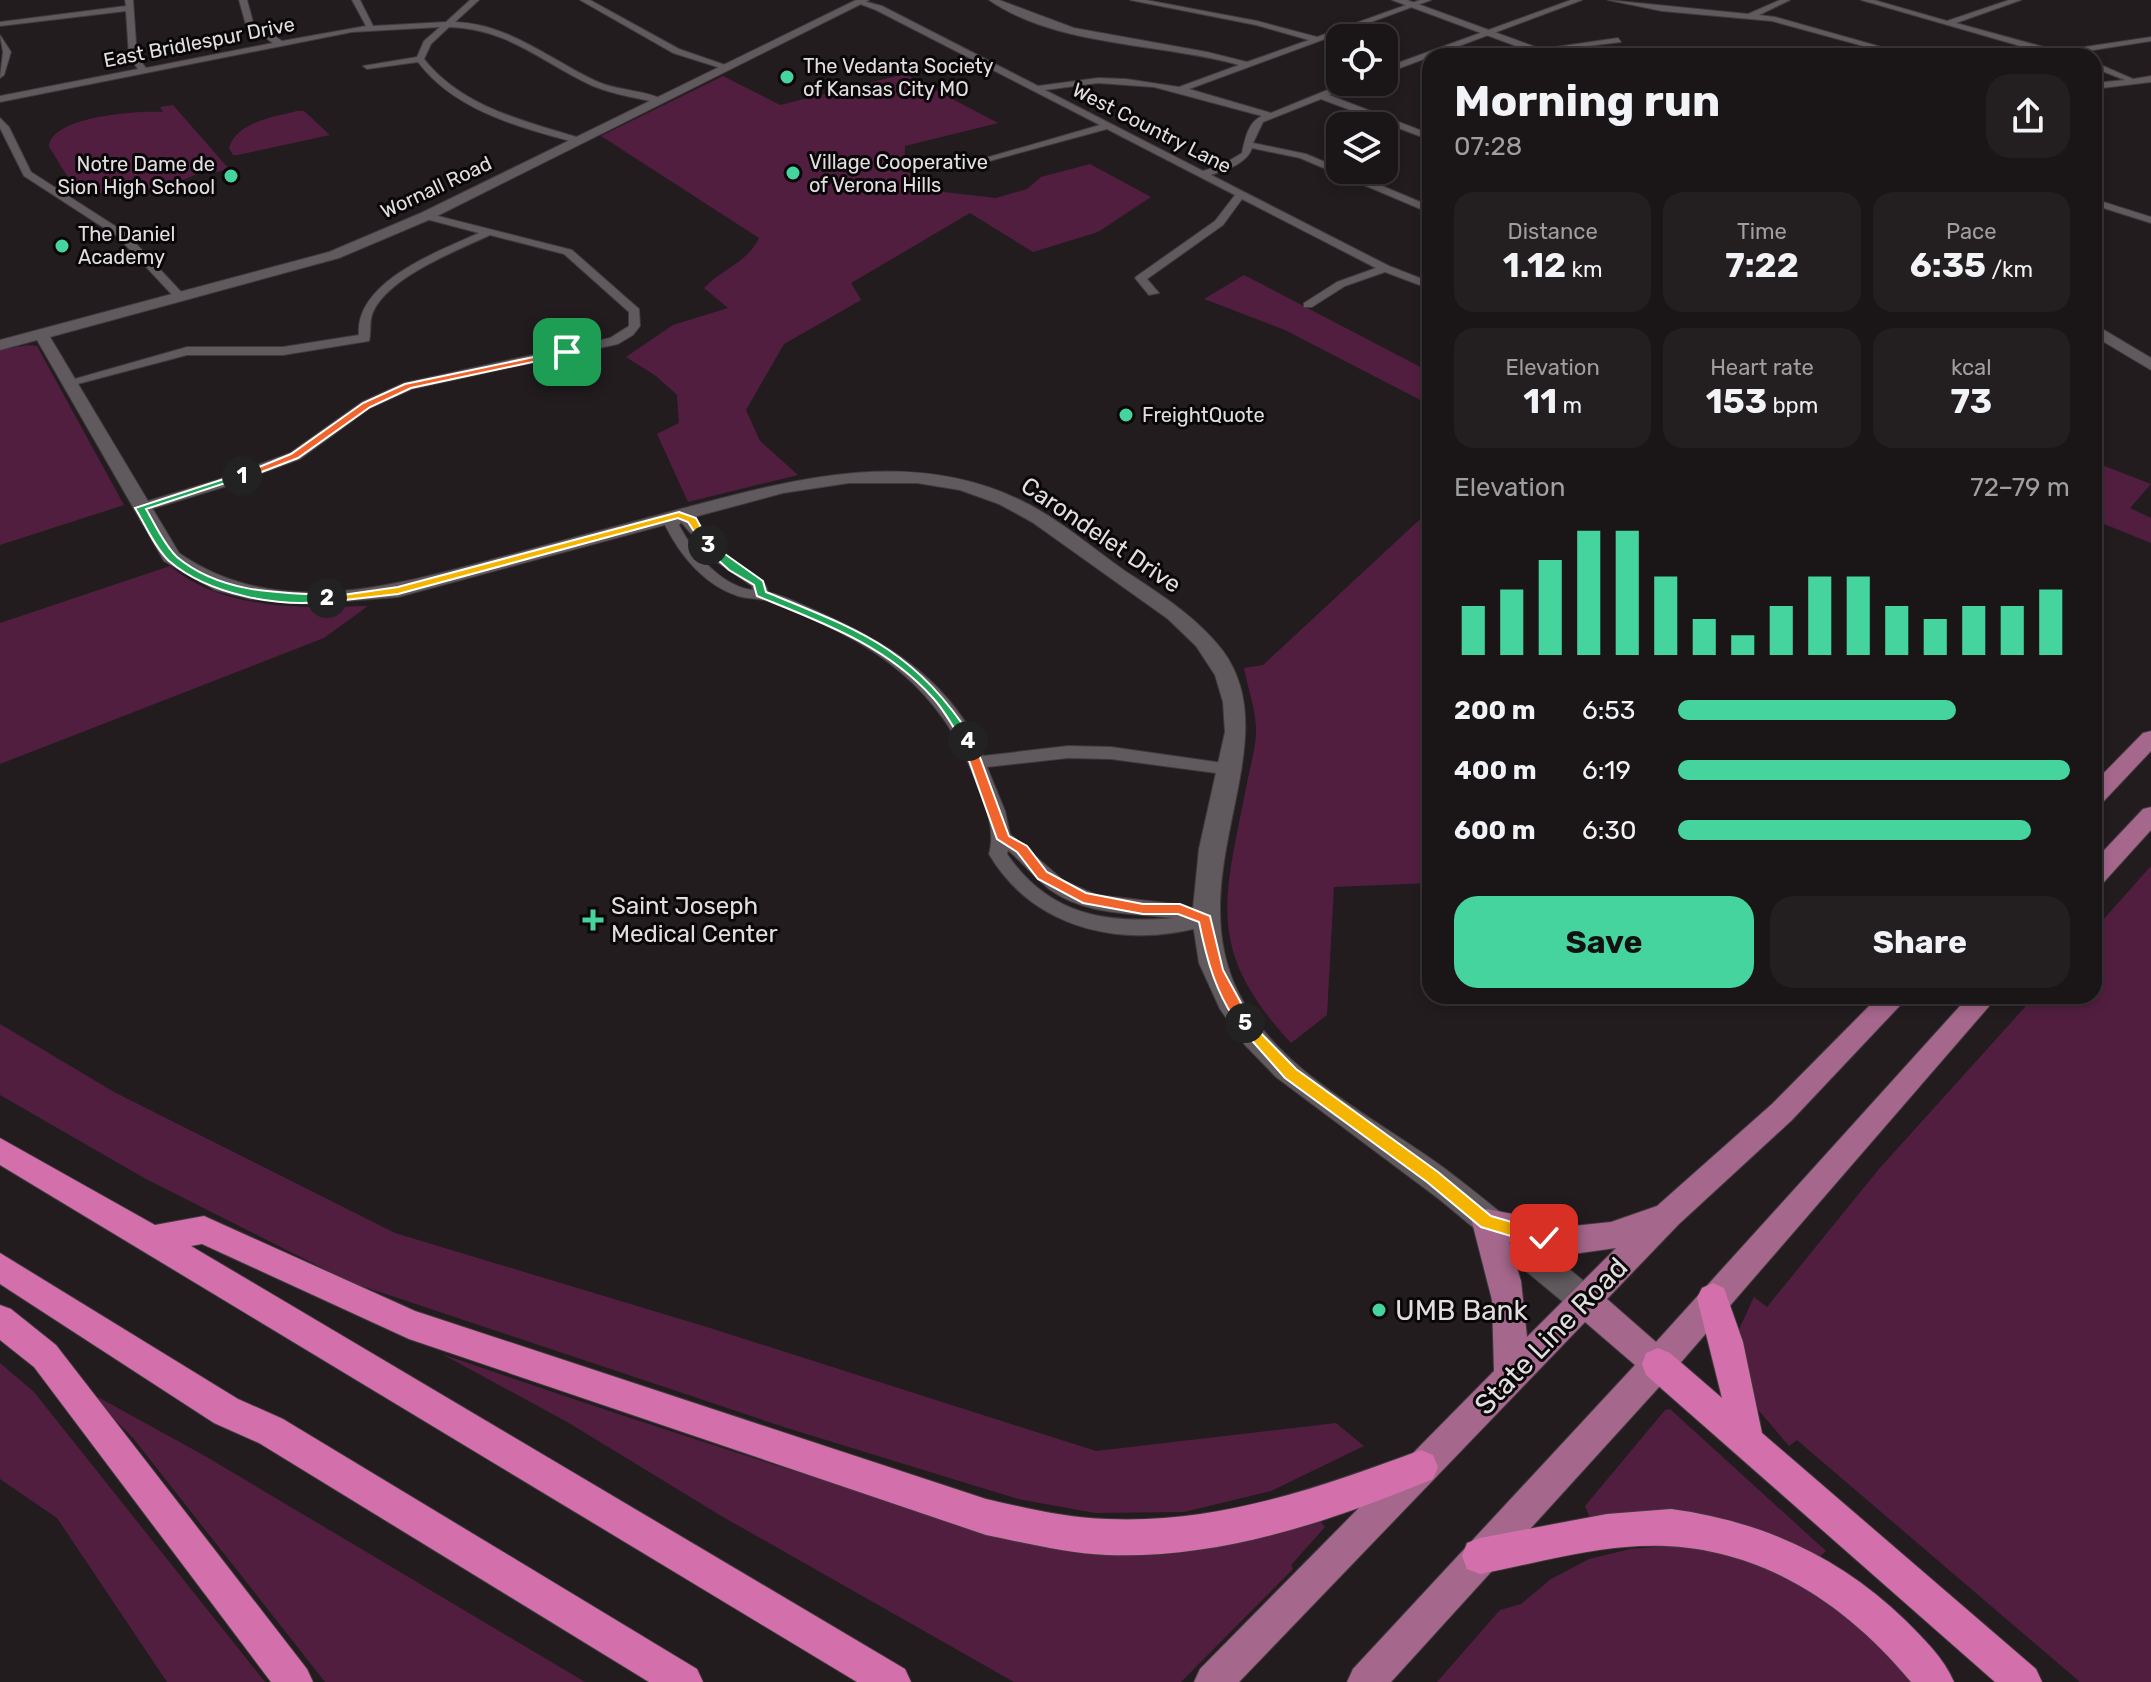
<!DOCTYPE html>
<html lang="en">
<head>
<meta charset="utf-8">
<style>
  :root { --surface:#1a1517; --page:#231e20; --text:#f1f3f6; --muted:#9f9fa1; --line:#383436; --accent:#46d49e }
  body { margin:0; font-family:Rubik,sans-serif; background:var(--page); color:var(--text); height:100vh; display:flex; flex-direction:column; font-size:30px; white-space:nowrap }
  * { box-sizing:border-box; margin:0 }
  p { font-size:26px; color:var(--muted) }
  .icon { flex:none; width:44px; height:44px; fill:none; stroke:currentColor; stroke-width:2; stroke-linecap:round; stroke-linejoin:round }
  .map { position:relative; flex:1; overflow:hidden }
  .side { position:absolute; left:1422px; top:48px; width:680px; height:956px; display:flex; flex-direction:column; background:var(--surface); border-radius:24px; box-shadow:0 4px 12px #0003,0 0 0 2px var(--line) }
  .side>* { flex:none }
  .tools { position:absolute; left:1326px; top:24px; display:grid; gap:16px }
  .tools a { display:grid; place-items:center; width:72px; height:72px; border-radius:16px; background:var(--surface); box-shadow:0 4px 12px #0003,0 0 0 2px var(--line); font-size:40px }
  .pin { position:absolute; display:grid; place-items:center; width:68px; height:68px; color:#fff; margin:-34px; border-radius:16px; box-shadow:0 4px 12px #0006 }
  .km { position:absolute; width:40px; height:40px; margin:-20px; border-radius:50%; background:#222; color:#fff; font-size:22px; line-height:40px; text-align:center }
  .round { display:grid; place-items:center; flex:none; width:84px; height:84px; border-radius:24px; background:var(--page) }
  .summary { display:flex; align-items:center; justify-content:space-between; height:136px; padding:0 32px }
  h1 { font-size:44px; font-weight:700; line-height:60px }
  .stats { display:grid; grid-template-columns:repeat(3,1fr); gap:12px; height:136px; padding:8px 32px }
  .stats div { display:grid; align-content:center; border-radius:20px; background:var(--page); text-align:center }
  .stats b { font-size:34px; font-weight:700 }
  .stats small { font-size:22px; font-weight:400 }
  .stats p { font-size:22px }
  .chart { height:224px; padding:16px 32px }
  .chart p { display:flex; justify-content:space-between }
  .chart svg { width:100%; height:144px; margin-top:8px; stroke:var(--accent); stroke-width:6 }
  .primary-button { display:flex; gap:16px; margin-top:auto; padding:16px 32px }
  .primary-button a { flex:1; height:92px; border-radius:24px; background:var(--accent); color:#111; font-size:32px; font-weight:700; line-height:92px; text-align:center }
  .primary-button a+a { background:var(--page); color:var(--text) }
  ul { padding:0 32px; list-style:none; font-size:26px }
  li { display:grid; grid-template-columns:128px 96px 1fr; align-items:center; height:60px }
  li i { height:20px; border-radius:10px; background:var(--accent) }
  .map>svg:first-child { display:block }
</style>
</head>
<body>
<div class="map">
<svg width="2151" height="1682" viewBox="0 0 2151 1682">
  <rect width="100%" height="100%" fill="#221c1f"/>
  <path fill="#521e3f" d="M905,74L998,123L905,146L904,170L944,192L996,198L1027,189L1041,177L1090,164L1151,197L1098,232L1033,252L970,213L851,283L861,300L784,344L746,410L760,441L798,475L688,502L657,434L679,423L677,395L656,376L626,357L673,325L728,308L704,288C722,269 748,262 759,238L601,136L723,76L780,105Z
    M173,105L229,169L216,172L210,166C186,185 99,207 74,183C64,174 57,158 49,147C50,116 140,110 163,112L160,107Z
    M297,111H304L330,135L238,155H233L229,148C236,122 274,117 297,111Z
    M1244,275L1430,372V405L1285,330L1204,299Z
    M28,345L37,346L124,505L0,545V350Z
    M2094,462L2151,484L2130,508L2151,518V543L2094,520Z
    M1430,510V883L1334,887L1327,1015L1291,1043C1205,950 1224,901 1246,788C1249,771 1255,752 1256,734C1257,712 1248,690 1244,668L1263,665Z
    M170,566C224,611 302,608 368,606L324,638L0,764V623Z
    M2151,866V1682H2080L1797,1440L1789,1446L1755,1406L1736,1336L1754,1297L1767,1307L1879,1169L2035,996H2094V930Z
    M0,1024L114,1092L395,1233L710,1328L1096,1451L1336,1423L1364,1446L1271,1491L1184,1512L1095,1513L1018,1499L787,1428L350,1282L146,1179L0,1095Z
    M442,1354C588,1405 734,1453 881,1498C957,1521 1049,1557 1129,1556C1195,1556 1257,1541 1319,1520L1325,1527L1291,1565L1293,1569L1181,1682H1014L723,1517L569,1423Z
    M0,1363L34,1392L265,1682H167L57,1518L0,1479Z
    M87,1391L205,1456L585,1682H325L133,1438Z
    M1670,1409L1826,1551L1818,1558L1591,1520L1585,1506L1665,1410Z
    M1670,1546L1710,1549L1758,1562L1841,1608L1914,1682H1437L1500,1610L1521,1604L1551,1579L1589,1559L1630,1549Z"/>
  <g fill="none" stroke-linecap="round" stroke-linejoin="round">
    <g stroke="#3f3a3d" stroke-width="2">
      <path id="street" d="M125,0H133L137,57L146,68L273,43L246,25L239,0H247L253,22L282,41L366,26L352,0H360L373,26L446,22L470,0H479L455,22C510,24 550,60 598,82C619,91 646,90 664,100L660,103C637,98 615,95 593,86C542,63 510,29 449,27L431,44L424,59C462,107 524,121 580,138V142L577,143C519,127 455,111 418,62L367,69L363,66L417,57L424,41L440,27L352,32L0,102V96L138,69L129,57L126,11L0,26V22L126,6Z
        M580,0H590L679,49L731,67L727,70L673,53Z
        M860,0L882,6L1038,86L1098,78L1126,79L1179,87L1239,65C1161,43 1057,47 989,0H999L1074,28L1207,52L1247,62L1309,40L1256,25L1130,0H1146L1257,21L1317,37L1420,0H1431L1189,89L1271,113L1347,82H1359L1329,95L1430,134V140L1321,99L1263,122L1253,143L1306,154L1430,206V213L1300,158L1252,148C1247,164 1225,170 1211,175L1389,266L1430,282V289L1385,272L1345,286L1312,307H1304V303L1337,282L1376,268L1242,199L1223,225L1147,279L1159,293L1149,295L1135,278L1137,276L1215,221L1235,195L1107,129L975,165V161L1100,125L876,10L855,2ZM1098,83L1154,87L1262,116C1248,122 1245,139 1242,153L1222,165L1203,171L1045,90Z
        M1571,0H1582L1384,74V68Z
        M1608,0L1748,14L1780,0H1790L1759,15L1775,17L1913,56H1900L1772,21L1662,11Z
        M1861,0H1874L1947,21L2009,0H2021L1956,23L2058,51L2151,37V41L2055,56Z
        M0,35L11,52L4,75L0,78L3,52Z
        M1618,38L1621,42L1539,52L1535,50Z
        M2094,62L2133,79L2151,76V82L2094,89V83L2125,80L2094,68Z
        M0,118L9,127L31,172L126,233L185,296V300H177L118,237L24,176L0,128Z
        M2094,199L2151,217V223L2094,205Z
        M426,213L572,250L639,309L640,326L633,335L618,344L412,389L370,408L300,459L227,486L145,511H135V505L217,480L290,453L362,402L404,383L610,338L629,326V312L564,254L490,235C456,251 391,276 374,310C368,321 372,330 369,341L283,355H187L70,386L64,382L187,347H283L359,335C354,282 439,251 479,233L422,218V214Z
        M679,511C702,518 712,544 730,559C743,569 765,576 768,592C788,597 807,607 825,615C892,645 954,685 983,756L1068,746L1111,747L1237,765L1240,769L1237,773L1231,775L1111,759L1068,758L987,767L1005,811L1010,834L1064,881L1097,895L1175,904L1212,914L1214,919L1212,924C1128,950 1035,932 989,854C997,826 982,798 972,772C934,677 860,635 768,601C758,598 748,599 738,596C704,585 680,555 665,525L674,512ZM681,522L714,560L752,586L753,590C720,586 693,552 679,525ZM1008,850C1022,862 1034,877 1049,889C1084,915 1132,913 1174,918C1105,924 1049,915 1007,854Z"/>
    </g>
    <g stroke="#3f3a3d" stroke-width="2">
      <path id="secondary" d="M856,0H869L431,219L339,258L50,337L179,553C271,617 378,590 479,563C545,545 611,528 677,510C790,480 908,446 1020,500C1058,518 1091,547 1125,571C1160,594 1197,617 1223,651C1290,742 1179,872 1238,992C1278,1072 1375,1117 1444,1168C1496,1207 1545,1250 1596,1291L1601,1301L1596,1311L1585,1316L1574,1311L1439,1199L1276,1077L1245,1045L1220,1009L1199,963L1192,918L1199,849L1225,732L1223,702L1215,675L1196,646L1168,619L1032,522L999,504L960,490L917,483H849L783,493L398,597L309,604L250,599L215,590L164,561L37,340L0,350V340L329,252L421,213Z
        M1392,0H1407L1560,56H1543Z
        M2094,324L2151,358V370L2094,336Z"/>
    </g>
    <g stroke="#3f3a3d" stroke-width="2">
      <path id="primary" d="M2151,731V751L2102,803L2094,805V783L2143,733Z
        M2151,807V830L2103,883L2094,886V861L2143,809Z
        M1879,996H1909L1792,1120L1679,1224L1607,1299L1656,1342L1969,996H1998L1670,1375L1391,1682H1347L1353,1669L1635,1365L1585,1322L1239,1682H1194L1200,1669L1494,1371L1492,1300L1472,1222L1476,1212L1487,1209L1573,1226L1611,1222L1657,1206L1772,1104ZM1509,1242L1573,1254L1616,1248L1527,1337L1521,1281Z"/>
    </g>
    <g stroke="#3f3a3d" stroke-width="2">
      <path id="highway" d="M0,1138L155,1225L204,1216L415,1311L986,1499C1026,1508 1066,1518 1107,1519C1217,1524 1319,1488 1421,1450L1433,1455L1438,1467L1433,1479C1329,1522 1220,1559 1107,1555C1066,1553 1026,1543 986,1535L409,1339L202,1244L191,1246L905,1669L911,1682H857L0,1165Z
        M0,1253L238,1399L283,1419L697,1669L703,1682H649L259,1443L214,1423L0,1284Z
        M1713,1283L1724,1288L1743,1342L1762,1433L2036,1669L2042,1682H1995L1646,1375L1642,1364L1646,1353L1658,1348L1670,1353L1722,1398L1697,1298L1702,1288Z
        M0,1305L11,1309L56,1345L307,1669L313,1682H271L34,1367L0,1340Z
        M1671,1509C1761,1521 1839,1556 1905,1620C1923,1638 1944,1658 1954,1682H1911C1838,1594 1742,1536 1625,1547C1576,1551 1528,1565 1480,1574L1467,1569L1462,1556L1467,1543L1480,1538L1607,1514Z"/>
    </g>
    <use href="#street" fill="#60595d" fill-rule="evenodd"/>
    <use href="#secondary" fill="#60595d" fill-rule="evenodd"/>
    <use href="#primary" fill="#a5678c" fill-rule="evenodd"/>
    <use href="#highway" fill="#d370ac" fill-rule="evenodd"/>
  </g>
  <path fill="#f0652b" stroke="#fff" stroke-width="2" d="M567,350L570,354L411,388L370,407L298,458L246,478L237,476L291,454L363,403L405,384Z"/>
  <path fill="#22a559" stroke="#fff" stroke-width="2" d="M239,474L247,476L146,509C155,524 164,545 177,557C219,592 275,593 327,595L331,601C279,608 209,595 169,561C155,548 145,524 135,508Z"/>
  <path fill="#f5b400" stroke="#fff" stroke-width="2" d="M679,512L696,518L712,548H705L688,522L678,518L398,594L327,602L322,598L398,587Z"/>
  <path fill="#22a559" stroke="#fff" stroke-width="2" d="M708,542L763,581L766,592C864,632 914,649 974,741L973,744H964C954,729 945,711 933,698C886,645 821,622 757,596L754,585L729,570L705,548Z"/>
  <path fill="#f0652b" stroke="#fff" stroke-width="2" d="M968,737L974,741L1009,836L1027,846L1047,872L1086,893L1143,904H1180L1210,916L1223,970L1252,1023L1250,1027H1240C1216,994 1207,961 1199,922L1178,914H1143L1083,903L1038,879L1017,852L997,839L962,741Z"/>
  <path fill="#f5b400" stroke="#fff" stroke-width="2" d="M1245,1017L1296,1069L1438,1172L1491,1216L1550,1233V1243L1544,1246L1481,1227L1427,1182L1285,1078L1240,1027V1019Z"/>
  <g fill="#46d49e" stroke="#0a0708" stroke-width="3">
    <circle cx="787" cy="77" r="8"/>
    <circle cx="793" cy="173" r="8"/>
    <circle cx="231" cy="176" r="8"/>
    <circle cx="62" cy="246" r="8"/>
    <circle cx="1126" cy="415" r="8"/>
    <path d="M589 908h8v8h8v8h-8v8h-8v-8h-8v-8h8z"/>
    <circle cx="1379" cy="1310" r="8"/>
  </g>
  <g text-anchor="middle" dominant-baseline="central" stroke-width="6" stroke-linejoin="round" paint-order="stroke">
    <g font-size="20" fill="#e2dde0" stroke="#0a0708">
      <text transform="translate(199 42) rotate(-11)">East Bridlespur Drive</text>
      <text transform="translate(1152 128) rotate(27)">West Country Lane</text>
      <text transform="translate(436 187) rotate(-25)">Wornall Road</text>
    </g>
    <g font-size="20" fill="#e2dde0" stroke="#0a0708" text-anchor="start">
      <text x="803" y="66">The Vedanta Society<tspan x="803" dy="23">of Kansas City MO</tspan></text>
      <text x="809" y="162">Village Cooperative<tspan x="809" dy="23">of Verona Hills</tspan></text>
      <text x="215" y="164" text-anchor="end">Notre Dame de<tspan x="215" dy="23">Sion High School</tspan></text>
      <text x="78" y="234">The Daniel<tspan x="78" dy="23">Academy</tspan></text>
      <text x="1142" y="415">FreightQuote</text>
    </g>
    <g font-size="24" fill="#e2dde0" stroke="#0a0708">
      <text transform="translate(1101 535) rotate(34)">Carondelet Drive</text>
    </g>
    <g font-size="24" fill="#e2dde0" stroke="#0a0708" text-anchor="start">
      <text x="611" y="906">Saint Joseph<tspan x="611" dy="28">Medical Center</tspan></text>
    </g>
    <g font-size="28" fill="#e2dde0" stroke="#0a0708" text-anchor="start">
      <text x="1395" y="1310">UMB Bank</text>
    </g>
    <g font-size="28" fill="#e2dde0" stroke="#0a0708">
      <text transform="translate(1551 1336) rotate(-46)">State Line Road</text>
    </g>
  </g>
</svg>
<div class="tools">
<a><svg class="icon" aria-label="locate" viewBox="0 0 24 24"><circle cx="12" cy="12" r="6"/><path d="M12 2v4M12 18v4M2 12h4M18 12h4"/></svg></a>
<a><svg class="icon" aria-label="layers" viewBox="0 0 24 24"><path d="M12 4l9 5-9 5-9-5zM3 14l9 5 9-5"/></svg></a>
</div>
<div class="pin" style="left:567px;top:352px;background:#1e9e55"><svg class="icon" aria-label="arrive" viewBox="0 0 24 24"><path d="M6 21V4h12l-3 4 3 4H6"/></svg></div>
<div class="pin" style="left:1544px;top:1238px;background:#d93025"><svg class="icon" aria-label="check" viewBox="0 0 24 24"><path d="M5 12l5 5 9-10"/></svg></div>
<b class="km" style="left:242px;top:476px">1</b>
<b class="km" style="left:327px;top:598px">2</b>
<b class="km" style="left:708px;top:545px">3</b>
<b class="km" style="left:968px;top:741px">4</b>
<b class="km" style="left:1245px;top:1023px">5</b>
<section class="side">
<div class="summary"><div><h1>Morning run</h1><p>07:28</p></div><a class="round"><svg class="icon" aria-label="share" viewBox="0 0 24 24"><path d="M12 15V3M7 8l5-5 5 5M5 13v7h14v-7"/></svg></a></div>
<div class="stats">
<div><p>Distance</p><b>1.12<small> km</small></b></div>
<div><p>Time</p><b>7:22</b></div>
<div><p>Pace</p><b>6:35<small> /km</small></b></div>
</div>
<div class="stats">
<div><p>Elevation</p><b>11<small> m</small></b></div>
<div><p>Heart rate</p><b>153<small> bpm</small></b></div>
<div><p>kcal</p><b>73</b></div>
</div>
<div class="chart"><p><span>Elevation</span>72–79 m</p>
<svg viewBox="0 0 160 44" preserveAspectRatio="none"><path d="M5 44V29M15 44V24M25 44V15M35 44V6M45 44V6M55 44V20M65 44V33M75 44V38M85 44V29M95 44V20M105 44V20M115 44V29M125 44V33M135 44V29M145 44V29M155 44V24"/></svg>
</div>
<ul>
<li><b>200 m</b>6:53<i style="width:71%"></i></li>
<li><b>400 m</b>6:19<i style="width:100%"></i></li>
<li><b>600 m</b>6:30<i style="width:90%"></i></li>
</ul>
<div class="primary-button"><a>Save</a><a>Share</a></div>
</section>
</div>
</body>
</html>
